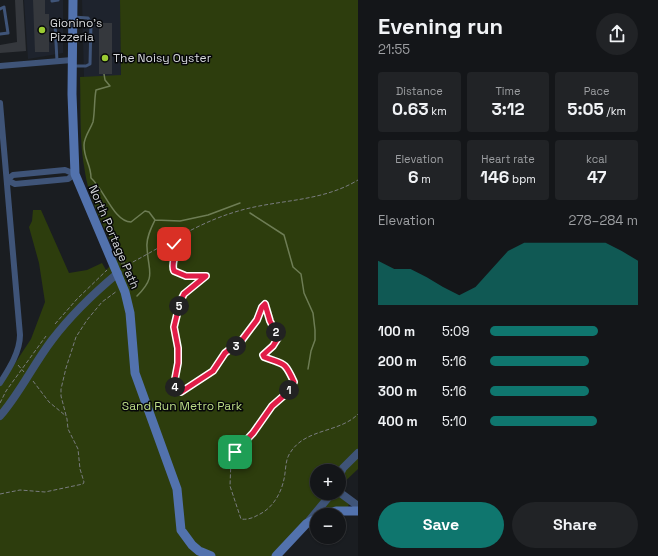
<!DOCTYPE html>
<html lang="en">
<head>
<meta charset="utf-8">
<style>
  :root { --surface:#141619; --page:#212326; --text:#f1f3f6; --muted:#9d9fa2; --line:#333538; --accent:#0f766e }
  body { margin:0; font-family:"Space Grotesk",sans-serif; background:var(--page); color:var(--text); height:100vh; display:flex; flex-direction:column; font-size:15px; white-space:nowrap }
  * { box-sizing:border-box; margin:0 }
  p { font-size:13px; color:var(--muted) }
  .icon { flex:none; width:22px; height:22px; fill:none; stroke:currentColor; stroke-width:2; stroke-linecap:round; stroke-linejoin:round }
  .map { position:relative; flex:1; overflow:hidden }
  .drawer { display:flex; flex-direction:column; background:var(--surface); width:300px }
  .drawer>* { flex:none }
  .buttons { position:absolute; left:310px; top:464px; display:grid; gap:8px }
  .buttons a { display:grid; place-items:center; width:36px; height:36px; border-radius:50%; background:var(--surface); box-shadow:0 1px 3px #0004,0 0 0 1px var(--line); font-size:20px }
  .pin { position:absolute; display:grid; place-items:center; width:34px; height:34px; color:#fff; margin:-17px; border-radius:8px; box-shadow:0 2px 6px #0006 }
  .km { position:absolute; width:20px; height:20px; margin:-10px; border-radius:50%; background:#222; color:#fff; font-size:11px; line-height:20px; text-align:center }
  .round { display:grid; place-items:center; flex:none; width:42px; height:42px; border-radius:21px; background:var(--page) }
  .overview { display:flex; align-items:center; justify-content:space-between; height:68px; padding:0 20px }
  h1 { font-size:22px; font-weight:800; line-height:30px }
  .stats { display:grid; grid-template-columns:repeat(3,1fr); gap:6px; height:68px; padding:4px 20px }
  .stats div { display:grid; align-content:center; border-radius:4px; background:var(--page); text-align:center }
  .stats b { font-size:17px; font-weight:800 }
  .stats small { font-size:11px; font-weight:400 }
  .stats p { font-size:11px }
  .chart { height:112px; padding:8px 20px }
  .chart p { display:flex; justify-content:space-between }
  .chart svg { width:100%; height:72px; margin-top:4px; fill:var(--accent); opacity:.7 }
  .cta { display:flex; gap:8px; margin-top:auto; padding:8px 20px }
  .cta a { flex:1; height:46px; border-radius:24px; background:var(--accent); color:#fff; font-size:16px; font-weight:800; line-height:46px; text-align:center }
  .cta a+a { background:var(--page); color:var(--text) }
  ul { padding:0 20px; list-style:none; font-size:13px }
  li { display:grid; grid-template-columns:64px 48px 1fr; align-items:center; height:30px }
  li i { height:10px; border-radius:5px; background:var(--accent) }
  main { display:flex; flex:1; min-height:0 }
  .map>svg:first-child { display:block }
</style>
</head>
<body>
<main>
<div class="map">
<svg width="358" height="556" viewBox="0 0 358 556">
  <rect width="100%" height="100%" fill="#1a1d21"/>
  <path fill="#1e232d" d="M24,0H63V53L28,59Z
    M82,0H120L121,76L84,77Z"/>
  <path fill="#2d3d0d" d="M120,0H358V469L339,487V471H317V493H332L276,556H0V386L31,339L45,302L39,263L29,227L32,221L33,210H41L69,273L87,270L102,263L106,270L119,257C107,236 88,196 85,172C79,141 81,109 80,77L121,75Z
    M336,495L340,496L349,504L348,507L324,509L333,496Z"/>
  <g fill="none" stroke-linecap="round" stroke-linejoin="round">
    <path stroke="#6e7d55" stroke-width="1.5" d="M104,74L105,80L110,86L96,90C94,101 95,111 93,122C90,130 84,137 84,145C84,160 91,164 91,178C104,189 114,222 131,222L145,211L149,212L155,220L180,221L208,215L240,203
      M250,213L284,235L293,267L301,274L304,293L313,313L315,330V340L311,351L308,369
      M137,296C157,276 148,272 147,247C146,238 151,228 155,220"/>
  </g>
  <path fill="#35383d" d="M15,0H23L26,51L0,53V45L17,42Z
    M33,0H45V14H49V52H35Z
    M99,23H112V74H99Z"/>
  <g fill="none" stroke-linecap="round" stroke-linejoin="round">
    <path stroke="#797c7f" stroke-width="1" stroke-dasharray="4 2" stroke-linecap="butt" d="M172,241C180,255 170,262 174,271L186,276H206C199,284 186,288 181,298C169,323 179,337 178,362C178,371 173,380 175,389L181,392L213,371L225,353L242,340L257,320L261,307L265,304L270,321L277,335L278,338L273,346L263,355L264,357L282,363L294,382L288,392L272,406L253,433L239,446L231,460L230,486L241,519C247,520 253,518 258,515C272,509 281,494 284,479C286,471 285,460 290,453C305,428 340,433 358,414
      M121,263H131C165,245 198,223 235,212C276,199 320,203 358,180
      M55,324L77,299L107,270
      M18,365L24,372
      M33,381L49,402L66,416
      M0,403L6,391L46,336
      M0,494L20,490L45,492L83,484L84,482L80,469L78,449L68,429L67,419L61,396V389L66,368L76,337L87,320L102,302L117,291"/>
    <path stroke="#3f5478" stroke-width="3" d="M52,1L58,0
      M0,9L4,7L8,33L0,34
      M73,17L88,18L91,23L90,64L86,66H74
      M57,61L55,24L71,21"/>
    <path stroke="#3f5478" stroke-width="6" d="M0,66L72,60
      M0,103L20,335C20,352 9,369 0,383
      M7,180L15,184L68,179L75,174
      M7,180L13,175L65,170L75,174"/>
    <path stroke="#3f5478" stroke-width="8" d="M0,416C20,393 33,365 52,340C71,315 94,293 118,273
      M339,476L343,468L358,453
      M339,492L358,506
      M308,522L332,493"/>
    <path stroke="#5272ad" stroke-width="9" d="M73,0L72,94L75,174L125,292L130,313L135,373L177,489L181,530L192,545L199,551L211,556
      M322,515L336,511H358
      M276,556L306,524L317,518"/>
  </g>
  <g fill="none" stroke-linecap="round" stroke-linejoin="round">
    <g stroke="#fff" stroke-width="8">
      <path id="route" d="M174,244C179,254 170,262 174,271L186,276H206L184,294L180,302L174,327L178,348V363L174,384L175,389L181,392L213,371L225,353L242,340L257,320L262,307L265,304L270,321L277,335L278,338L273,346L263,355L264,357C284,365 284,360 294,382L288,392L272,406L253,433L235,452"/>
    </g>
    <use href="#route" stroke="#e11d48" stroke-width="5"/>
  </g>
  <g fill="#9bcb33" stroke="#060709" stroke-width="1.5">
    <circle cx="42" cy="30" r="4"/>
    <circle cx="105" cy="58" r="4"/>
  </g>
  <g text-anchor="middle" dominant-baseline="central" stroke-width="3" stroke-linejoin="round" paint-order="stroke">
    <g font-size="12" fill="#d6d8db" stroke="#060709" text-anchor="start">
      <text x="50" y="23">Gionino's<tspan x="50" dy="14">Pizzeria</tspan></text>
      <text x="113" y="58">The Noisy Oyster</text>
    </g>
    <g font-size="12" fill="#d6d8db" stroke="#060709">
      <text transform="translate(114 237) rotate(67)">North Portage Path</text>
    </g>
    <g font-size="12" fill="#bbdc86" stroke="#060709">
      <text x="182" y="406">Sand Run Metro Park</text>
    </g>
  </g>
</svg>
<div class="buttons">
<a>+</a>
<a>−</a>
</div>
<div class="pin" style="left:235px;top:452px;background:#1e9e55"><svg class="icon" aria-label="arrive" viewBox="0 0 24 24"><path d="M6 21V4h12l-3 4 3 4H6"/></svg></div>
<div class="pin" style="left:174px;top:244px;background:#d93025"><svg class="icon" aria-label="check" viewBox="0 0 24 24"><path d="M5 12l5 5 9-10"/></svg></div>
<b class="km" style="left:289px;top:390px">1</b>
<b class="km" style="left:276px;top:332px">2</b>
<b class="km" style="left:236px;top:346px">3</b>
<b class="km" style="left:175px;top:387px">4</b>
<b class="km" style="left:179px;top:306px">5</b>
</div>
<section class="drawer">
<div class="overview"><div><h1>Evening run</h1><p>21:55</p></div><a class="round"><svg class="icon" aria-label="share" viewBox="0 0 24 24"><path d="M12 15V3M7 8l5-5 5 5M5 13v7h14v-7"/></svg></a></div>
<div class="stats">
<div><p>Distance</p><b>0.63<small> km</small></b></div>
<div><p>Time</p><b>3:12</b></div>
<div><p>Pace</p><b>5:05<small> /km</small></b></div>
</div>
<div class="stats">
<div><p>Elevation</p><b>6<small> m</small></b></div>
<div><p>Heart rate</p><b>146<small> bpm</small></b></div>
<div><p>kcal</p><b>47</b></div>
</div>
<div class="chart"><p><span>Elevation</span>278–284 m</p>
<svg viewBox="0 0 160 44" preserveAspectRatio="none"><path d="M0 44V17L10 22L20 22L30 27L40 33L50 38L60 33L70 22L80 11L90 6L100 6L110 6L120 6L130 6L140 6L150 11L160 17V44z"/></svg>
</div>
<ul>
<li><b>100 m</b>5:09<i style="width:73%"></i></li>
<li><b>200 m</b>5:16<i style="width:67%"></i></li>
<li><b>300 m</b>5:16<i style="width:67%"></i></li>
<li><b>400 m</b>5:10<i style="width:72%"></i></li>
</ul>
<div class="cta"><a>Save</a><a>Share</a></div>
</section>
</main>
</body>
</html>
